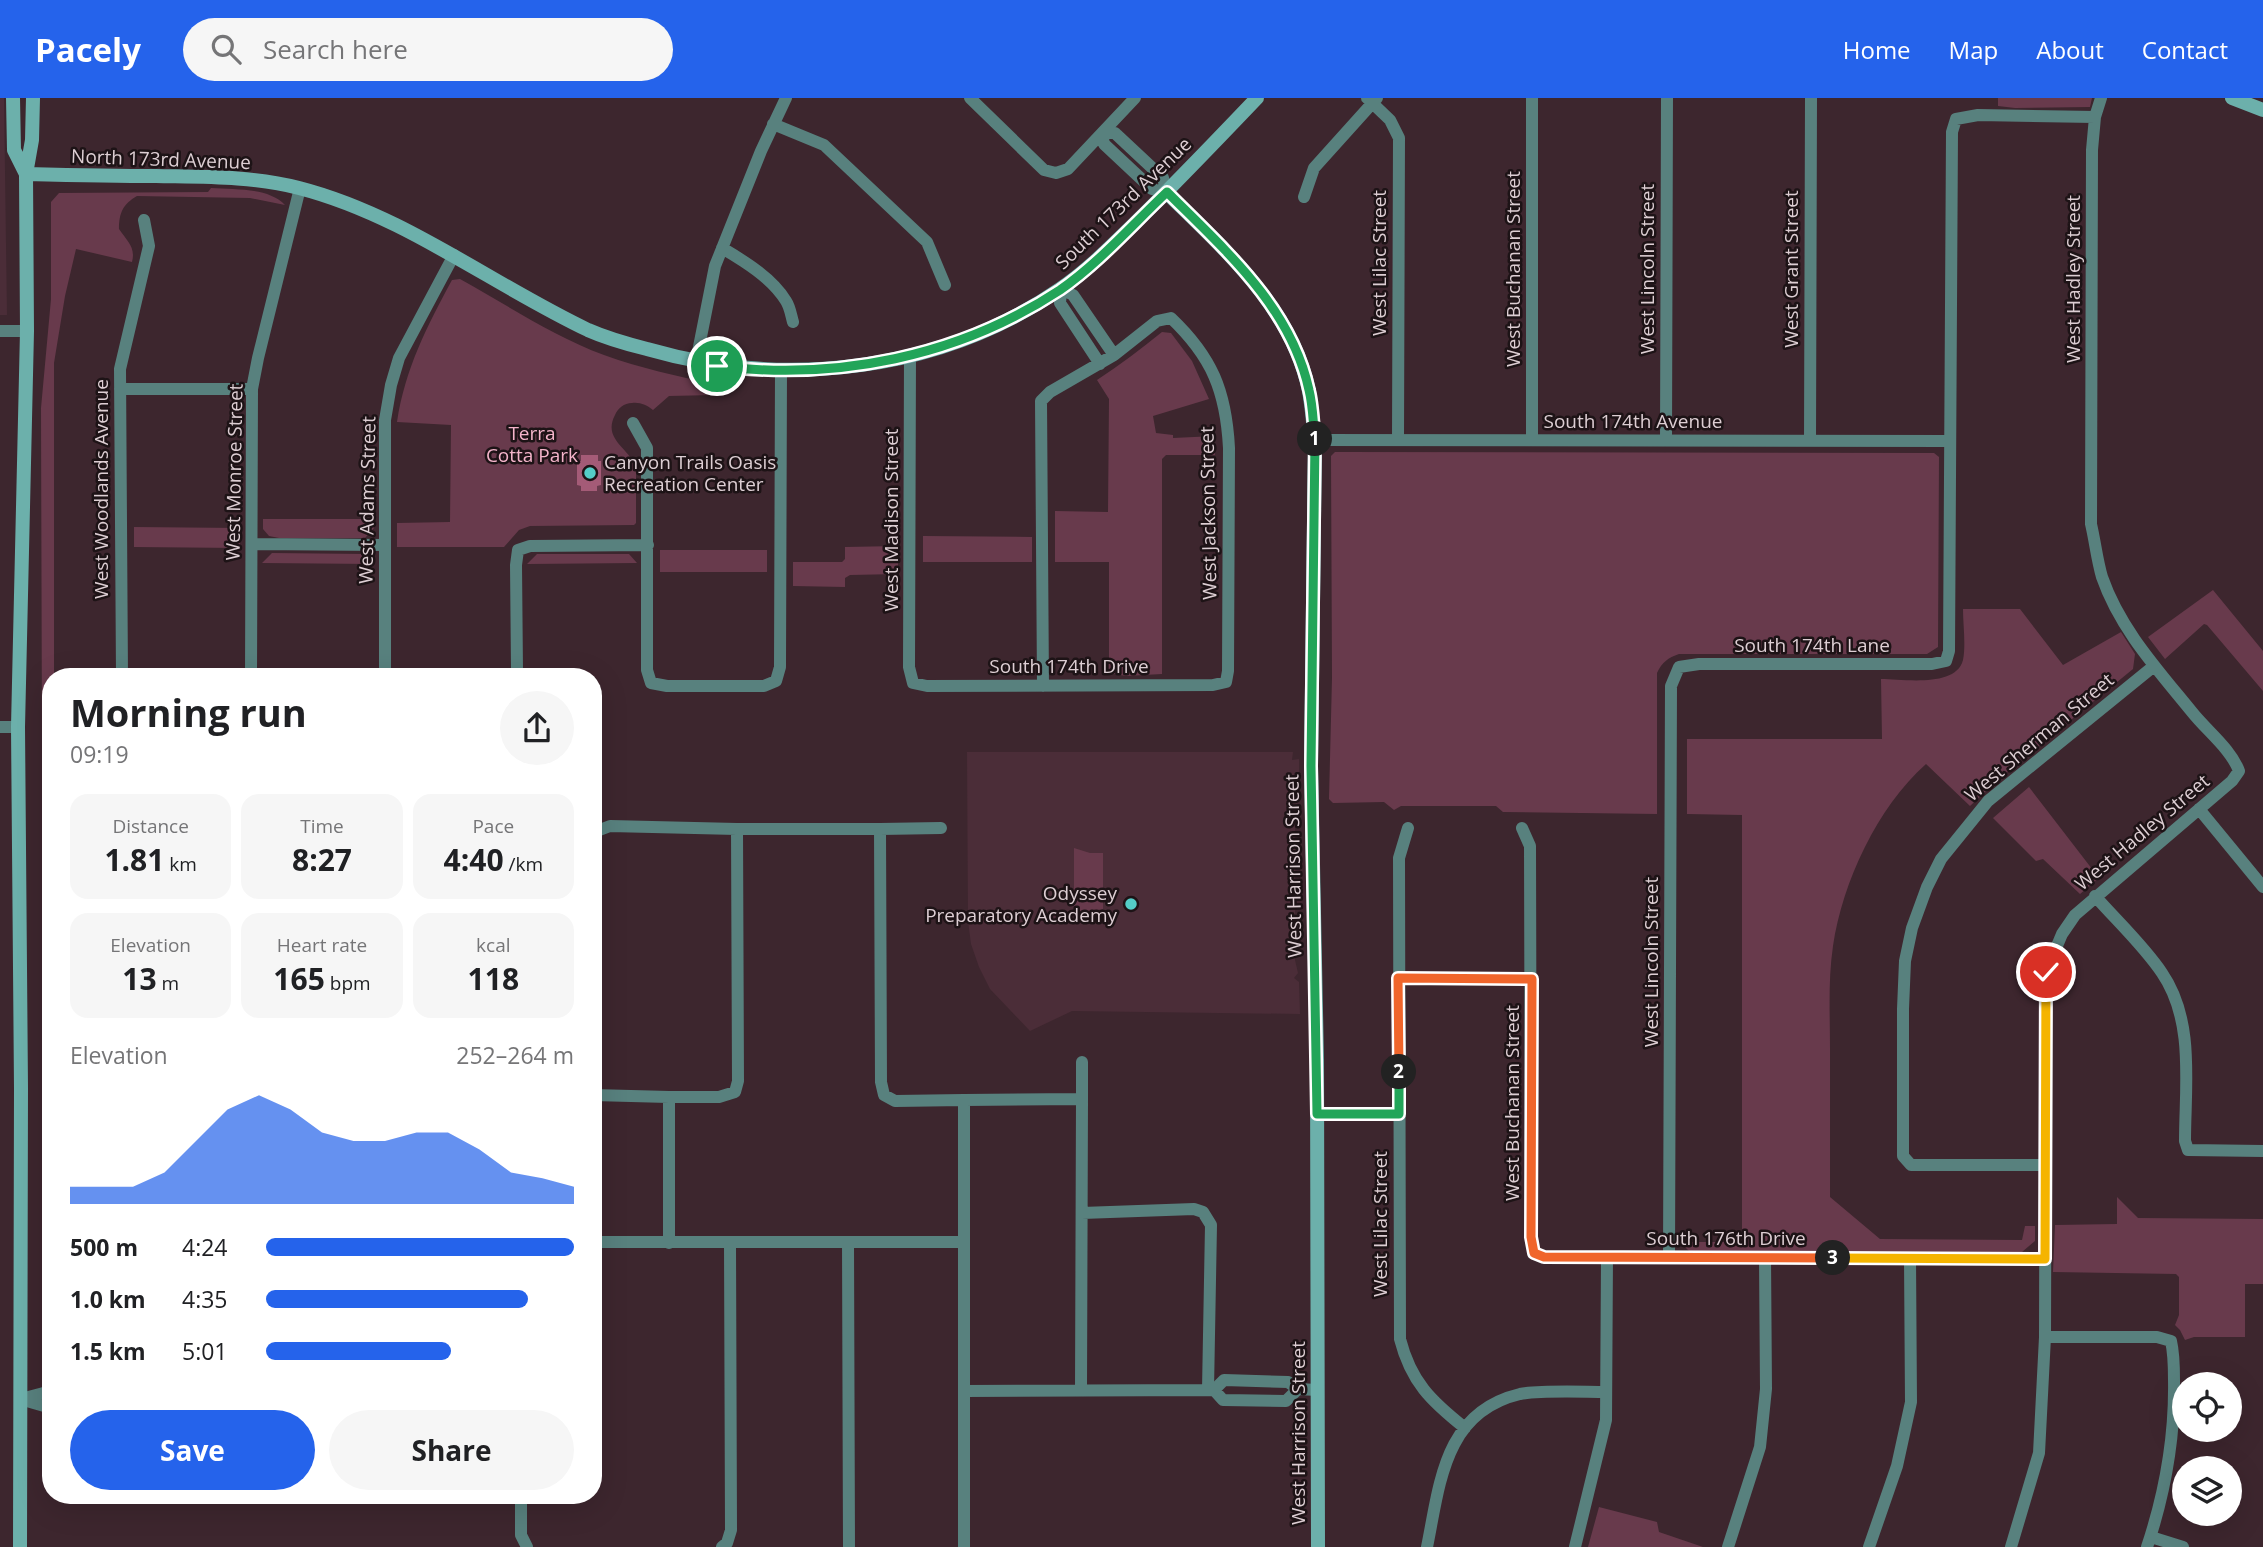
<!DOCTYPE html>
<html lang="en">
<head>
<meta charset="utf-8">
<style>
  :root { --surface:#fff; --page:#f6f6f6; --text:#202124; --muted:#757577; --accent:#2563eb }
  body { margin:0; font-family:"Open Sans",sans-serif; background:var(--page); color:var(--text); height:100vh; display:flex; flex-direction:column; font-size:26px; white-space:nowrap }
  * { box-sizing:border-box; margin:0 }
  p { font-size:23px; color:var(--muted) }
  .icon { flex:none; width:38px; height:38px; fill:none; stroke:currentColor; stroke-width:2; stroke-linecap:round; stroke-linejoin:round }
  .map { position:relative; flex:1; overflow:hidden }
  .panel { position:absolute; left:42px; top:570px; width:560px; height:836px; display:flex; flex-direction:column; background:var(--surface); border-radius:28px; box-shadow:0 7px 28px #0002 }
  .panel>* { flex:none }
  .fabs { position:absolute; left:2172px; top:1274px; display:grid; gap:14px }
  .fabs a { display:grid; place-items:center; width:70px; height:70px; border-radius:50%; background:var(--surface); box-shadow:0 7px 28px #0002; font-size:35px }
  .pin { position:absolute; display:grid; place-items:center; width:60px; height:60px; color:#fff; margin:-30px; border:4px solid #fff; border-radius:50%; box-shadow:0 2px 7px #0007 }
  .km { position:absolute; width:35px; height:35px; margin:-18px; border-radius:50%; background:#222; color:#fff; font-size:19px; line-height:35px; text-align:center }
  .round { display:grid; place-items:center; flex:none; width:74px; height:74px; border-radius:37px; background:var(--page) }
  .summary { display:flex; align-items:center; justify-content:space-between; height:119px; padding:0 28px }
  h1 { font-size:38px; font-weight:700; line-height:52px }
  .stats { display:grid; grid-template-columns:repeat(3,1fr); gap:10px; height:119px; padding:7px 28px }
  .stats div { display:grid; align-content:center; border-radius:18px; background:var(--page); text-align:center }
  .stats b { font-size:30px; font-weight:700 }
  .stats small { font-size:19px; font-weight:400 }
  .stats p { font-size:19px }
  .chart { height:196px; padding:14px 28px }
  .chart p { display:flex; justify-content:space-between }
  .chart svg { width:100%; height:126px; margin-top:7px; fill:var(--accent); opacity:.7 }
  .button { display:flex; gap:14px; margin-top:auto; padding:14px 28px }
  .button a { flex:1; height:80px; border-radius:42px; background:var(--accent); color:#fff; font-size:28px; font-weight:700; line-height:80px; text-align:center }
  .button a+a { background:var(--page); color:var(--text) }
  ul { padding:0 28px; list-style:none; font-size:23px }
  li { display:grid; grid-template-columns:112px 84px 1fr; align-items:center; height:52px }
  li i { height:18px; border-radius:9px; background:var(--accent) }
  header { display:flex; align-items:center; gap:42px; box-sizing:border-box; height:98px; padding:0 35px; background:var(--accent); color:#fff }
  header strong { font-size:33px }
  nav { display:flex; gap:38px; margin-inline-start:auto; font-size:24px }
  .search { width:490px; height:63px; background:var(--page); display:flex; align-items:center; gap:18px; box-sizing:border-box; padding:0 24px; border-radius:38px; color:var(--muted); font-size:26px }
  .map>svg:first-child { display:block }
</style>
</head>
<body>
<header>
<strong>Pacely</strong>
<div class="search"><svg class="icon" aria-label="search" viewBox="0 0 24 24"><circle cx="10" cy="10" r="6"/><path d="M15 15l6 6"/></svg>Search here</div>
<nav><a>Home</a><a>Map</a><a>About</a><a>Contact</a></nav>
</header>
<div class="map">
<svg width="2263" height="1449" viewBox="0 0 2263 1449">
  <rect width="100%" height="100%" fill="#3d262e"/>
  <path fill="#4b2d38" d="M0,0H4L7,217H0Z
    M967,654H1293L1292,662L1299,661V677L1294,678L1298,684L1297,710L1295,717V862L1298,875L1294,880L1299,884L1300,916L1072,913L1030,933L990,891L979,869L971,846L968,823Z"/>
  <path fill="#683a4c" d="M1998,0H2092L2090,9L2015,10L1998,8Z
    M211,90C235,92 268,89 285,107L250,100L137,98C123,106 119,115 119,131C127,143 136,149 132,164L76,151L65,198L54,265V579H51V655H42L41,310L51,201V104L59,95L208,94Z
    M460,181C507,207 553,238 604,257C640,270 677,278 714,286V297L669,298L653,312C647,307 640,304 632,305C624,305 618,310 615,317C602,342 630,350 636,370V425L634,427L530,428L519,432L504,449H397V425L450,424L451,327L397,324C405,271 427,228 452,182Z
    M1162,234L1171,235L1192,263L1209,301L1153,318L1156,335L1173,337V340L1215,338V357H1166L1162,361V576L1126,578L1109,575V464H1055V413L1108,414L1109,301L1097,282C1120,267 1141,251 1162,234Z
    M1335,354L1934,355L1939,359L1938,549L1927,556H1679C1668,560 1662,564 1657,575V716L1503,714L1496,708H1401L1394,712L1384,704L1333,705L1329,701L1332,580L1331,358Z
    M263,421H371L374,430L365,440H279L269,438L263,431Z
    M134,429L240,430V450L134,449Z
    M923,438L1032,439V464H923Z
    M898,448V476L850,477L845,480V489L793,488V464H842L845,461V449Z
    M660,452H767V474H660Z
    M272,455L365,456L374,466L262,465Z
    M537,456H629L637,465L527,466Z
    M2213,492L2263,553V593L2207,527L2204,526L2165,561L2148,539Z
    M1963,511H2020L2063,567L2121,534L2135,556L2133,571L2000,680L1970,708L1926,666C1877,710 1843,783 1833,848C1828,882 1830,916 1830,950C1830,999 1830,1049 1830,1099L1880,1141L2022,1142L2025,1128H2035V1143L2022,1154H1690L1680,1144H1742V717L1687,716V641H1882L1881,581C1903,581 1956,590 1963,562C1966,547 1963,527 1963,511Z
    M2029,689L2099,780L2080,796L2043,761L2036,763L1993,720Z
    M1074,750L1090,755H1103V811L1074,815Z
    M2117,1099L2138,1120L2263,1121V1186H2245V1239H2194L2185,1242L2180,1232L2175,1227L2179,1217V1179L2176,1176L2053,1174L2055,1127L2117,1126Z
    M1599,1409L1657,1424L1659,1434L1703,1449H1588Z"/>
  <path fill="#a45b77" d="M581,357H598V363H601V387L597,388V393H581V388L577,387V363H581Z"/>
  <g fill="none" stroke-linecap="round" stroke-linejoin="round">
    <path stroke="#58817e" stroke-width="12" d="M970,0L1044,72L1056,75L1068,71L1135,0
      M1367,0L1390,22L1399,40L1398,342
      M1532,0V342
      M773,26L824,47L927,144L945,187
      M1102,35H1115L1117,37L1163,80L1167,95L1152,91L1104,46Z
      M1304,99L1314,70L1377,0
      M722,150C744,163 772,180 786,203C790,209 791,217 793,224
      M0,233H27
      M910,258L909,569L913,585L927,588L1213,587L1226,584L1228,573L1229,350C1226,293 1212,259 1171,220L1157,223L1114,257L1050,294L1041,303L1043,588
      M696,264L715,168L761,53L786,0
      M1100,266L1060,205L1061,191L1073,197L1114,257
      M120,291H252
      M633,325L647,350V572L651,585L667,588H764L776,583L780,569L781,272
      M1315,342L1950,343
      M1666,342L1667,0
      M1810,343L1811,0
      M252,446L384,447
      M122,579L120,271L149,148L144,122
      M251,579L252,291L258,260L300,90
      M387,579L385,570V322L391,287L399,260L454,157
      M515,579L517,573L516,467L518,452L530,448L648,447
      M0,629H18
      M2199,711L2263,789
      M941,730L880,731L881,984L884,997L895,1003L964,1002V1144
      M1408,730L1399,760L1400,1241C1411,1284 1431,1303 1465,1330
      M1522,730L1530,748L1531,1139L1534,1155L1544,1159L2045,1161
      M593,744L597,733L610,728L737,731
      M2095,798C2117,823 2144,848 2162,875C2195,923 2185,988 2185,1043L2188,1052L2263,1053
      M1398,880L1532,881
      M593,997L669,999
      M1082,1001V964
      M964,1002L1082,1001L1081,1292
      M1317,1016H1399
      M2044,1067H1911L1903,1058V911L1905,863L1912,830L1927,789L1941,761L1988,703L2154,568
      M1082,1115L1194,1111L1203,1114L1211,1127L1208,1292
      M593,1144H848
      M669,1145V999H719L735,994L738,983L737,731H880
      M1669,1160L1671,588L1679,569L1699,566H1932L1946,563L1949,553L1952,34L1956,21L1978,17L2095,19
      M2045,1239H2157L2171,1243C2174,1256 2174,1269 2174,1282C2175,1339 2165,1395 2147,1449
      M1214,1292L1223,1302L1286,1303L1298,1291
      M964,1293L1214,1292L1224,1282L1288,1284L1298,1291L1317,1292
      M20,1301L51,1310
      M21,1301L51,1293
      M521,1398V1437L527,1449
      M2151,1439L2183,1449
      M722,1449L727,1445L731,1432L730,1145
      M849,1449L848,1144H964V1449
      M1427,1449C1440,1385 1444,1314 1520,1296C1541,1292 1583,1294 1606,1294
      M1575,1449L1606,1322L1607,1159
      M1728,1449L1760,1349L1766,1291L1765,1159
      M1869,1449L1897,1368L1911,1304L1910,1160
      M2011,1449L2039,1355L2045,1239L2046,874L2062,836L2075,817L2232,683L2239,673C2231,651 2207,633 2192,614C2158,572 2120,531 2102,479C2097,462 2095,443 2091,426L2092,52L2095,19L2101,0"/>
    <path stroke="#6cb0ab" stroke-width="14" d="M13,0L14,52L26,76
      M2232,0L2263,12
      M26,76C69,77 112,78 156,78C204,79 252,78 299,90C404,117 491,186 588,232C606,240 627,246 647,251C785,291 940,274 1060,191C1087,173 1109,150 1132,128C1175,86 1216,43 1257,0
      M1167,95C1225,152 1292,210 1309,293C1312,309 1313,326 1315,342L1311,668L1317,962L1318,1449
      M20,1449L21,990L18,629L27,233L26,76L32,42L33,0"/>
  </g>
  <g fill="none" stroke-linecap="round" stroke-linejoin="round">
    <g stroke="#fff" stroke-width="14">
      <path id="split-1" d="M717,268C836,283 958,259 1060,192C1099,165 1132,127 1167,94C1225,152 1291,209 1309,292C1313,308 1313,325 1315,341"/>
    </g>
    <g stroke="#fff" stroke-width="14">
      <path id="split-2" d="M1315,341L1311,668L1317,1016H1399V974"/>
    </g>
    <g stroke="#fff" stroke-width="14">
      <path id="split-3" d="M1399,974L1398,880L1532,881L1531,1139L1534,1155L1544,1159L1833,1160"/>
    </g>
    <g stroke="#fff" stroke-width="14">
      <path id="split-4" d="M1833,1160L2045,1161L2046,874"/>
    </g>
    <use href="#split-1" stroke="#22a559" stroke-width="9"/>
    <use href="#split-2" stroke="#22a559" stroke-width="9"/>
    <use href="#split-3" stroke="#f0652b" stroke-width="9"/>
    <use href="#split-4" stroke="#f5b400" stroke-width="9"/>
  </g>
  <g fill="#54cdc7" stroke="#1d1316" stroke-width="2.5">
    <circle cx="590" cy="375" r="7"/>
    <circle cx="1131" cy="806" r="7"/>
  </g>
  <g text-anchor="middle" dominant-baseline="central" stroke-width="5" stroke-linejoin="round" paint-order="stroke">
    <g font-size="19" fill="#ddced3" stroke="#1d1316">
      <text transform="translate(161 61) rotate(2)">North 173rd Avenue</text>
      <text transform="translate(1123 105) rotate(-44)">South 173rd Avenue</text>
      <text transform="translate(1379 165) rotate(-90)">West Lilac Street</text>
      <text transform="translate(1513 171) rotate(-90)">West Buchanan Street</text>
      <text transform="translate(1647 171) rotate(-90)">West Lincoln Street</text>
      <text transform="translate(1791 171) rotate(-90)">West Grant Street</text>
      <text transform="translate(2073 181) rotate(-90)">West Hadley Street</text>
      <text x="1633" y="323">South 174th Avenue</text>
      <text transform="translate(234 374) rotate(-89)">West Monroe Street</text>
      <text transform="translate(101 391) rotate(-90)">West Woodlands Avenue</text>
      <text transform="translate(367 402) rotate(-89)">West Adams Street</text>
      <text transform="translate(1208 415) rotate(-91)">West Jackson Street</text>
      <text transform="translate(891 422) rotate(-90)">West Madison Street</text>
      <text x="1812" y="547">South 174th Lane</text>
      <text x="1069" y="568">South 174th Drive</text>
      <text transform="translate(2039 639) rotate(-40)">West Sherman Street</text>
      <text transform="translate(2142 734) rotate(-40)">West Hadley Street</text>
      <text transform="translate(1293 768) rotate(-91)">West Harrison Street</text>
      <text transform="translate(1651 864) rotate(-90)">West Lincoln Street</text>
      <text transform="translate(1512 1005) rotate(-90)">West Buchanan Street</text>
      <text transform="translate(1380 1126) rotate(-90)">West Lilac Street</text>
      <text x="1726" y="1140">South 176th Drive</text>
      <text transform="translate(1298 1335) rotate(-90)">West Harrison Street</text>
    </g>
    <g font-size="19" fill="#f4b4ca" stroke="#1d1316">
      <text x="532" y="335">Terra<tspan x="532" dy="22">Cotta Park</tspan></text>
    </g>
    <g font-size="19" fill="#ddced3" stroke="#1d1316" text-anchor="start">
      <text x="604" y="364">Canyon Trails Oasis<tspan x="604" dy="22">Recreation Center</tspan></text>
      <text x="1117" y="795" text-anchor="end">Odyssey<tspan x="1117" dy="22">Preparatory Academy</tspan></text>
    </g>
  </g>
</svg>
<div class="fabs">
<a><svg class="icon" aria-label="locate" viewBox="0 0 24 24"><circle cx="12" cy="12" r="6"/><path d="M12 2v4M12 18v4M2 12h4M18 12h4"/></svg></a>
<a><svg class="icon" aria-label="layers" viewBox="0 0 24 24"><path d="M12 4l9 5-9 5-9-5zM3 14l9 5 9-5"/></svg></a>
</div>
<div class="pin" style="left:717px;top:268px;background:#1e9e55"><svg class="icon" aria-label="arrive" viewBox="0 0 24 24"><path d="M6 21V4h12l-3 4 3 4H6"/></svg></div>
<div class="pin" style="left:2046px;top:874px;background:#d93025"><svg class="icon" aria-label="check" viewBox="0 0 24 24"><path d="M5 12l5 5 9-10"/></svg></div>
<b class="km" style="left:1315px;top:341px">1</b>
<b class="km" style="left:1399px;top:974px">2</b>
<b class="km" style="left:1833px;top:1160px">3</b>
<section class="panel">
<div class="summary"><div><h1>Morning run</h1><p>09:19</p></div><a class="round"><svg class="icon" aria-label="share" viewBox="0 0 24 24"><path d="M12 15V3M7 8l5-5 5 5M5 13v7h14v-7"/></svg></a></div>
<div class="stats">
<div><p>Distance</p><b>1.81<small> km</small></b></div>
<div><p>Time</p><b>8:27</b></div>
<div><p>Pace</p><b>4:40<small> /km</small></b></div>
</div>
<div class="stats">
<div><p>Elevation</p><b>13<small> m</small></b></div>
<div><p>Heart rate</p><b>165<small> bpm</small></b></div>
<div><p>kcal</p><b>118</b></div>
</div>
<div class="chart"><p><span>Elevation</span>252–264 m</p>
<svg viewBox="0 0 160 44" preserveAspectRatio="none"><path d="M0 44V38L10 38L20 38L30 33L40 22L50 11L60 6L70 11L80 19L90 22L100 22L110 19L120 19L130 25L140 33L150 35L160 38V44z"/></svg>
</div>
<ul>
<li><b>500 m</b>4:24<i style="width:100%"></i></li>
<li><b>1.0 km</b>4:35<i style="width:85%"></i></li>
<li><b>1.5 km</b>5:01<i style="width:60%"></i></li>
</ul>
<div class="button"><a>Save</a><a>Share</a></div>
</section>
</div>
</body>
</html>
